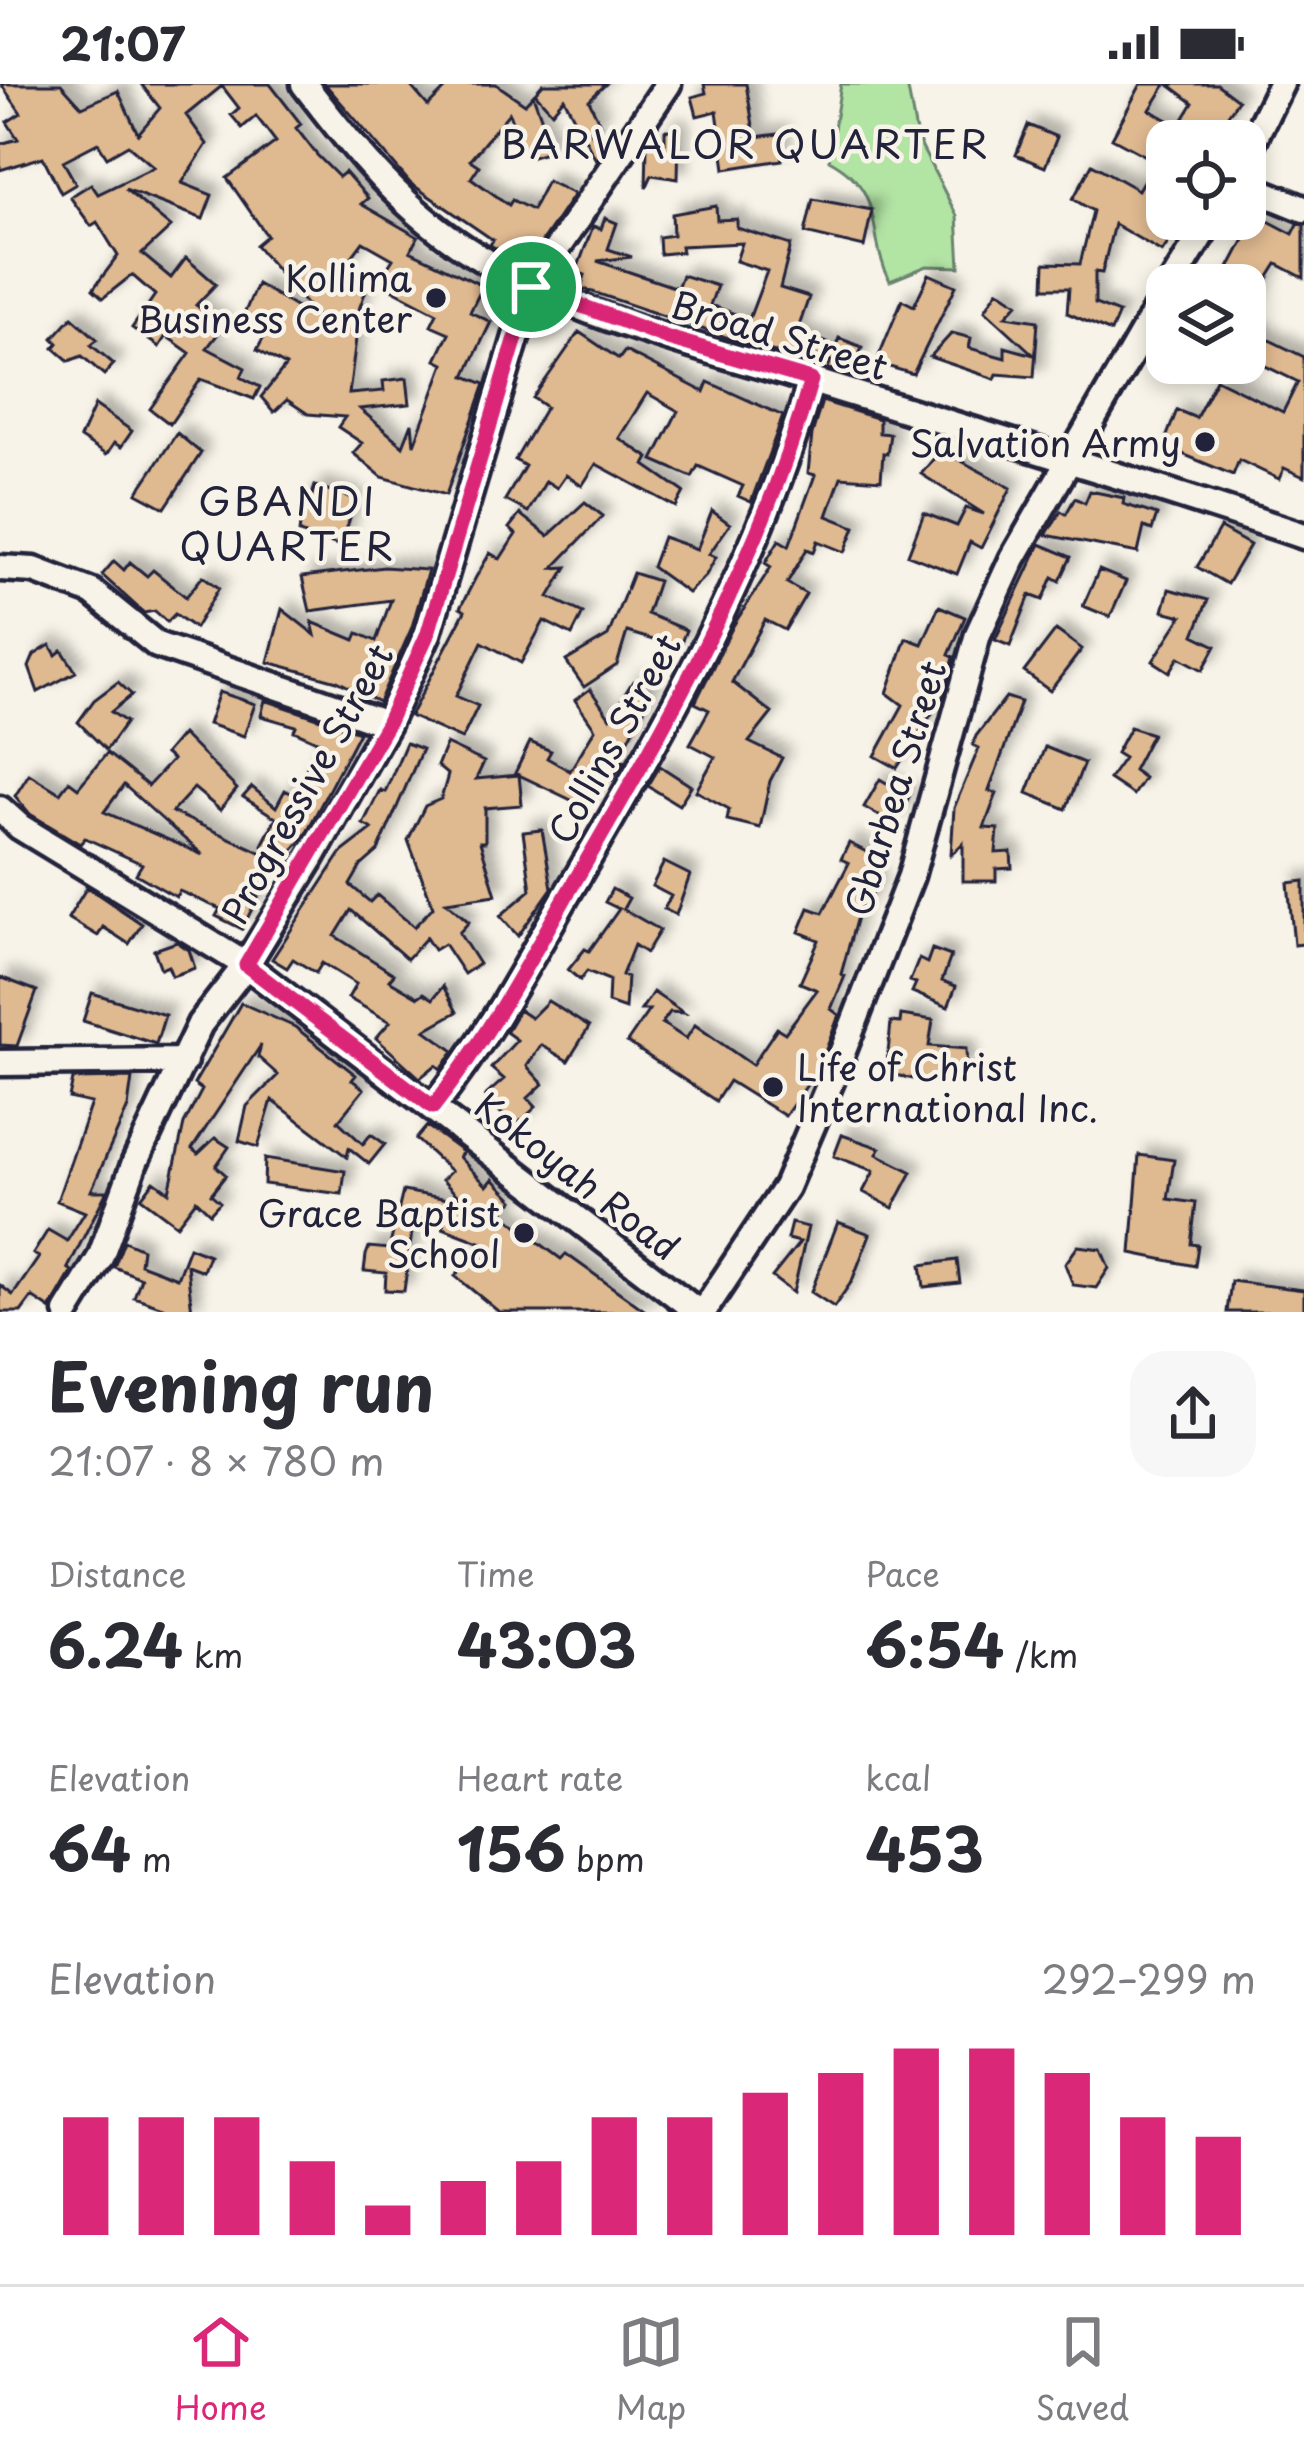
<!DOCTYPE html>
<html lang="en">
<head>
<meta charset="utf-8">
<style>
  :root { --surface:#fff; --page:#f7f7f7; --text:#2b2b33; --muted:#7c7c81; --line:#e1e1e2; --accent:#db2777 }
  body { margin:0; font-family:"Playpen Sans",sans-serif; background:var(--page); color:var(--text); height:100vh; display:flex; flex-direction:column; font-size:45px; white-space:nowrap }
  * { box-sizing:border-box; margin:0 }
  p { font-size:39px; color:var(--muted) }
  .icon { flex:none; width:66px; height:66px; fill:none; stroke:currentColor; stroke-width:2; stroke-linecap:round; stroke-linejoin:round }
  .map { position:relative; height:1228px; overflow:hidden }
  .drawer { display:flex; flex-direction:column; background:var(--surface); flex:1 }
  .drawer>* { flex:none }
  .fabs { position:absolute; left:1146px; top:36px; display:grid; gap:24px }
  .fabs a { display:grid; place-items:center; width:120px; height:120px; border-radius:24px; background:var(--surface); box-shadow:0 6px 18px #0003; font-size:60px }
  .pin { position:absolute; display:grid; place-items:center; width:102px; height:102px; color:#fff; margin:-51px; border:6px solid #fff; border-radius:50%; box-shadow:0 3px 12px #0007 }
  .round { display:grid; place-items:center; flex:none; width:126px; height:126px; border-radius:36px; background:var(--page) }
  .summary { display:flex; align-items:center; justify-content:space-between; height:204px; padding:0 48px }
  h1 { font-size:66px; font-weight:700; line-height:90px }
  .figures { display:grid; grid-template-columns:repeat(3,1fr); gap:18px; height:204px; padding:12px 48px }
  .figures div { display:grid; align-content:center }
  .figures b { font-size:60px; font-weight:700 }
  .figures small { font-size:33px; font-weight:400 }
  .figures p { font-size:33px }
  .chart { height:336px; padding:24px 48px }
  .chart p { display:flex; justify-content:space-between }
  .chart svg { width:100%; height:216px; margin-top:12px; stroke:var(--accent); stroke-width:6 }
  .status { display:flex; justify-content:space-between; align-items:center; height:84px; padding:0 60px; background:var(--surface); direction:ltr }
  .status svg { height:33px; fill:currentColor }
  .menu { display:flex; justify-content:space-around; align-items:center; height:168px; border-top:3px solid var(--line); background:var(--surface); font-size:33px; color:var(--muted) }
  .menu a { display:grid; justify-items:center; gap:6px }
  .menu .active { color:var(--accent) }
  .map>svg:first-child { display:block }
</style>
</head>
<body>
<div class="status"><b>21:07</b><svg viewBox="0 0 49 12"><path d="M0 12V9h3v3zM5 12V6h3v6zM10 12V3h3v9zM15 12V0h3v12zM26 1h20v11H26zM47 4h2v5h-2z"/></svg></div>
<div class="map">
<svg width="1304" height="1228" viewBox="0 0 1304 1228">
  <defs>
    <filter id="shadow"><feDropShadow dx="9" dy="-9" stdDeviation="6" flood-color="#0004"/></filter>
  </defs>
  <rect width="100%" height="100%" fill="#f7f3e8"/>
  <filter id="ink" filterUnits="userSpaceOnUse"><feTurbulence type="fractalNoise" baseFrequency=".00833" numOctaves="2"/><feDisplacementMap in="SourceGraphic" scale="24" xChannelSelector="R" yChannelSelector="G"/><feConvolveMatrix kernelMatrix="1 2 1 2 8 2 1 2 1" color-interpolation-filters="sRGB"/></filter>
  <g filter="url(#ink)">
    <path fill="#b2e4a4" stroke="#6a8370" stroke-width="3" d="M841,0H907L917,54L957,132L960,183L927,182L890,197C865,149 888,108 829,76Z"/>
    <path fill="#dfb990" stroke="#22223b" stroke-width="3" fill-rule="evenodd" filter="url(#shadow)" d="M1,0H61L82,23L118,7L138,50L160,24L141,0H270L301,40L296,44L317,71L339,93L345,88L368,114L361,120L418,153L410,167L483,202L470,228L491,238L465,292L485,300L446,411L382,393L353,369L362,359L338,343L345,333L308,330L287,316L274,328L261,313L286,282L257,266L268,246L242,235L257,200L321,238L256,161L267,152L227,94L276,58L256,32L242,44L231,31L239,24L222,2L186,31L207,60L182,99L212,111L203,135L125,105L171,143L142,170L171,194L186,174L216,200L196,221L224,242L207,264L245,284L241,293L260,303L254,315L201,295L170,340L150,325L190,269L166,252L159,263L132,244L155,211L132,191L103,214L93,205L118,172L97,138L91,142L70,113L91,100L98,110L154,83L128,61L107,73L98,59L63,77L76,100L61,109L43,73L0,86V60L18,55L7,38L21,29ZM363,158L393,175L386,186L400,194L393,206L437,229L431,241L449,249L436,276L444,280L414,361L412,339L403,362L360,325L410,320L407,294L383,297L384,307L349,310L357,247H351L365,209L333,198Z
      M325,0H409L428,22L450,0H496L525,20L533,11L553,66L526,74L509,29L470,76L479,82L471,94L509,121L512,116L532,126L547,97L574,110L526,181L490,161L493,156L410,99Z
      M543,0H606L589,16L600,40L588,46L605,64L596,76L564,14L552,28L535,9Z
      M704,0H746L755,53L779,50L782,76L725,85L717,27L697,32L692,13L706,9Z
      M1141,0H1166L1150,26L1179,42L1193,19L1168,0H1217L1238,16L1210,57H1167L1157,78L1112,54Z
      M1028,41L1057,53L1045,83L1016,71Z
      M665,46L679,47L678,95L652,91L646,104L647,60L665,58Z
      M1092,80L1138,106L1153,80L1167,88V122L1155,143L1172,153L1162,168L1114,140L1102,189L1095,188V220L1119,229L1111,248L1067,229L1069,204H1044L1045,179L1080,180L1093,127L1073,115Z
      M813,115L872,126L864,163L805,149Z
      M716,122L717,136L737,135V144L791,161L780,204L809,213L797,248L836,262L839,254L862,263L852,292L828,284L831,277L796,265L793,272L758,264L581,204L585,191L576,188L593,142L601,145L605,134L617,139L608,165L632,173L597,177L677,204L682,191L717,202L710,221L749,235L767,187L736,177L742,159L681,162L682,168L660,170L659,153L673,151L672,130Z
      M1257,131L1293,150L1298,140L1304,141V194L1277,180L1245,231V201H1220Z
      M929,190L956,202L913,290L876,279L902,216L914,222Z
      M998,206L1018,219L1006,232L1038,237L1034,293L997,290L995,295L930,273L952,249L971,254L969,264L1005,274V263L1034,271L985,226Z
      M72,233L97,255L91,261L114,280L104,291L82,272L69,277L54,264L58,259L53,254Z
      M1245,244L1304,273V393L1284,384L1279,395L1239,376L1233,391L1163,362L1177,326L1196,334L1216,295L1283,328L1298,298L1245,272Z
      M579,248L619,275L625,267L704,308L708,298L783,332L751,418L738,412L743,402L698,382L692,393L653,376L678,327L647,309L619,354L649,374L645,381L684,408L676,423L596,380L582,402L566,391L557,404L546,397L528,428L505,416L525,382L515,376L546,323L533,314Z
      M822,317L879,335V349L890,350L887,370L883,369L881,396L841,393L827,432L855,443L845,468L818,457L814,468L807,465L787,499L806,510L785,546L765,536L732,598L772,629L749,658L782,674L770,697L760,744L727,736L729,725L696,707L715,673L690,660L709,626L695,619L733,542L771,483L765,479L779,456L789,462L815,391L808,389L812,350Z
      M95,321L132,347L121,363L114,359L106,371L80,354Z
      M177,349L201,369L165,424L137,409Z
      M941,366L1011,404L981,464L970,458L957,490L908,471L924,429L957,442L966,424L984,430L921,390Z
      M315,402L356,415L341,462L299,449L303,414L310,417Z
      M1090,407L1124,414L1123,420L1157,431L1152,446L1144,443L1138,469L1046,451L1061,427L1066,430L1075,414L1085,419Z
      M585,418L603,432L553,484L567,483L549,513L583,529L572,551L544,537L521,579L482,558L456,612L478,622L462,655L410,632L465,527L460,524L476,493L490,469L500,475L516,450L509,444L520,430L548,452Z
      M712,427L730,440L709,470L716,473L706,491L688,509L652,483L663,453L697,465Z
      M1220,444L1250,461L1227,500L1197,483Z
      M1040,460L1071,473L1060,497L1053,493L1043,516L1030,511L1010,562L995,556Z
      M114,477L124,486L130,478L147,492L153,486L186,513L203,492L219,504L195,544L175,530L167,538L155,527L144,529L102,491Z
      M384,483L428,486L412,543L379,618L337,597L268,578L282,525L315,551L312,538L355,556L358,549L376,557L391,516L310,527L302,493Z
      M1099,486L1126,497L1110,533L1083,522Z
      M633,489L658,497L647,530L686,546L679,564L627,548L617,581L584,603L566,577L608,552Z
      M1169,505L1208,516L1194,551L1216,562L1203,586L1179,573L1170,588L1153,577L1182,532L1163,527Z
      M939,522L965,533L949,571L954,573L945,609L897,684L875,672L903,621L887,609L906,554L922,560Z
      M1056,546L1082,565L1050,607L1024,588Z
      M50,561L56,571L62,566L76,588L38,608L29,583L34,571Z
      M633,597L653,608L619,674L624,677L612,696L606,692L588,724L515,689L530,658L551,667L547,674L570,687L595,645L575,616L590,605L610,634Z
      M118,598L132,611L111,628L126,638L106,666L78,638L94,616Z
      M219,608L255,620L244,652L208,640Z
      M1006,613L1021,618L989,707L997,709L984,744L998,745L996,769L1011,768L1012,784L996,785V797H963V759L951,771L954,724L979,664L973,661L976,652Z
      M265,616L359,648L303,755L282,778L262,761L276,734L243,713L252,703L276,723L285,706L296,712L317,657L294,647L296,642L261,632Z
      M1130,643L1152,650L1133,686L1144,694L1133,711L1109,695L1124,674L1116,669Z
      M182,650L237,705L220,726L194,704L172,728L269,772L250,809L258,813L242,845L216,832L220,825L179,807L176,813L136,790L142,780L85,754L80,760L30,730L15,712L29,690L60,709L69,697L78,704L107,669L148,702L172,676L165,670ZM124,701L164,737L203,771L104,728Z
      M406,659L422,665L378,767L361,782L350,801L370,818L377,811L414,843L433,823L408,756L425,722L441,715L448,691L437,682L446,660L484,678L476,695L519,691L522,721L485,724V758H480L496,811L446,818L469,838L459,849L479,880L464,890L444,860L434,866L426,854L407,875L351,826L335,852L394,890L389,896L418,913L424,909L433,915L443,902L457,928L425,946L454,967L441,985L436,981L420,994L376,954L390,938L348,914L356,900L322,879L316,889L293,875L287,884L272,875L342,768L372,745L363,740L380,706L385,708Z
      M1045,663L1084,679L1066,725L1027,709Z
      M660,682L691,702L679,721L648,702Z
      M880,695L909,713L893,740L864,723Z
      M542,746L552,804L518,852L500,832L531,806L523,748Z
      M849,759L878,774L868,793L878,798L865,824L860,822L841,890L845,892L831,925L839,931L819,984L785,1032L729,997L716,1017L627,958L649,926H641L653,908L684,929L670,928L662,939L686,955L695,941L752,981L777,944L785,949L817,906L800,899L819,856L799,848L809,824L823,829L849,779L841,775Z
      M664,778L690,791L676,831L664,825L671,812L652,802Z
      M1304,797V860L1294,861L1288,799Z
      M87,803L142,840L129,860L103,843L98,852L68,834Z
      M612,805L629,814L623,825L660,846L646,869L634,861L622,891L627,893L625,925L608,919L609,896L587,887L580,896L568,886L585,865L589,867L619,825L605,818Z
      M177,858L189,866L195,884L172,892L168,882L161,885L154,866Z
      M932,865L951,872L942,897L956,902L948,923L912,908L916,899L910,897L919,875L927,879Z
      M0,893L37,907L17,962L0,961Z
      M92,909L165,931L156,960L83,937Z
      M548,917L589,943L568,977L541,961L527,982L543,1000L528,1014L536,1023L514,1043L485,1012L504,995L491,984L517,956L506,948L519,926L531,934Z
      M241,919L295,943L356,991L352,996L364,1005L338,1037L363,1060L371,1050L385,1060L369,1080L349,1064L347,1073L272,1016L258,1063L239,1057L247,1022L278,991L258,973L261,961L192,1065L198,1070L215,1054L229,1063L216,1082L226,1091L211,1110L220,1118L210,1129L196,1116L177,1141L141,1114L154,1097L169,1108L184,1040L202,1006L194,1000Z
      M901,931L933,936L929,962L966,965L967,986L939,987L940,995L922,997L886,989L891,938L900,939Z
      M132,994L128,1023L91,1107H107L68,1184L72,1187L50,1225L32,1213L21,1228H0V1201L13,1211L39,1173L33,1170L48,1146L67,1157L85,1128L57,1117L91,1019L69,1014L73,995Z
      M427,1042L463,1068L459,1073L487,1102L493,1095L514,1116L502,1128L526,1149L561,1175L566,1170L647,1228H499L455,1192L482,1159L443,1144L444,1140L414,1133L404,1207L385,1206L386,1189L364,1187L366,1171L369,1163L389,1165L403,1107L464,1118L442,1096L451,1087L416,1055Z
      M842,1051L880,1064L877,1070L912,1088L893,1124L863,1108L874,1087L834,1072Z
      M1139,1071L1174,1076L1168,1115L1196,1119L1191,1160L1198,1161L1195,1182L1131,1169Z
      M265,1074L345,1087L342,1110L264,1100Z
      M838,1138L870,1150L852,1197L834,1223L811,1208Z
      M791,1139L808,1143L793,1209L772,1193L800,1158L787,1155Z
      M124,1157L142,1165L140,1180L177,1194L189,1163L209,1171L203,1187L187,1181L192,1228H164L166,1224L134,1213L141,1194L114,1183Z
      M1078,1162L1101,1165L1109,1184L1096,1204L1073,1201L1065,1180Z
      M957,1176L960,1199L924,1203L921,1181Z
      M1231,1197L1304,1206V1228H1227Z"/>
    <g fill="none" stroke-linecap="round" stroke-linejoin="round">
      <g stroke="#22223b" stroke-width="33">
        <path id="minor" d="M304,0C355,67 404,128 477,172C577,234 697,262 809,296C975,347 1140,397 1304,452
          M1245,73L1281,0
          M1245,101L1304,125
          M1171,201L1211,135
          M0,484L34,486L92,508L157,561L387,640
          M0,725L20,743L246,881L698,1228
          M0,979L184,977
          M433,1023C487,955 526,882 569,807C665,643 759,480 811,297
          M67,1228L100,1174L135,1078L200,940L246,881L311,775L387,640L428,549L531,203L668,0
          M703,1228L786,1103L834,990L911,792L978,550L1013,474L1167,207"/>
      </g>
      <use href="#minor" stroke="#f7f3e8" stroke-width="24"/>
    </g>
  </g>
  <g fill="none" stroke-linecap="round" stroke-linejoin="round" filter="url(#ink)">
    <g stroke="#fff" stroke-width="24">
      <path id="route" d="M531,203L668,254L811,296C759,480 665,643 569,807C526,882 487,955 433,1023L246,881L387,640L428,549Z"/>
    </g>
    <use href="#route" stroke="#db2777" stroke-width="15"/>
  </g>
  <g fill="#22223b" stroke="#f7f3e8" stroke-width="4.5">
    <circle cx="436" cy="214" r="12"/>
    <circle cx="1205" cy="358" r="12"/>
    <circle cx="773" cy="1003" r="12"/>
    <circle cx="524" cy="1149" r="12"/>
  </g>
  <g text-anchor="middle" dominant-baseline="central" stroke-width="9" stroke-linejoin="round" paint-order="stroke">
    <g font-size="36" fill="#22223b" stroke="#f7f3e8" text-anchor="end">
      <text x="412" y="193">Kollima<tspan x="412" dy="41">Business Center</tspan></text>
      <text x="1181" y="358">Salvation Army</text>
      <text x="797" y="982" text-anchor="start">Life of Christ<tspan x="797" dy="41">International Inc.</tspan></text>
      <text x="500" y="1128">Grace Baptist<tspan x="500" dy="41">School</tspan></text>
    </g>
    <g font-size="36" fill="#22223b" stroke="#f7f3e8">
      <text transform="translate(780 250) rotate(17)">Broad Street</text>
      <text transform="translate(613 654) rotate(-61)">Collins Street</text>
      <text transform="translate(306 699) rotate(-61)">Progressive Street</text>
      <text transform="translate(894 704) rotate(-73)">Gbarbea Street</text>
      <text transform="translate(578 1091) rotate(38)">Kokoyah Road</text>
    </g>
    <g font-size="39" letter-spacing="3" fill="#22223b" stroke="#f7f3e8">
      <text x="746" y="58">BARWALOR QUARTER</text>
      <text x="288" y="415">GBANDI<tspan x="288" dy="45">QUARTER</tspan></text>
    </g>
  </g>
</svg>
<div class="fabs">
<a><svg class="icon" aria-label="locate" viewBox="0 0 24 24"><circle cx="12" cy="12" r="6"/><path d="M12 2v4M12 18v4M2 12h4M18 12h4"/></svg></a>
<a><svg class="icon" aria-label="layers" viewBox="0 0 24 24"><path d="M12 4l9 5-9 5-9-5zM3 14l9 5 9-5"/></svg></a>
</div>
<div class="pin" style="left:531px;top:203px;background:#1e9e55"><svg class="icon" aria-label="arrive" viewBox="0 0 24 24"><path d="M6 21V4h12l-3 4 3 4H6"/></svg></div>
</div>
<section class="drawer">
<div class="summary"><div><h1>Evening run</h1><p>21:07 · 8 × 780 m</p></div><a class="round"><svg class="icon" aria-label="share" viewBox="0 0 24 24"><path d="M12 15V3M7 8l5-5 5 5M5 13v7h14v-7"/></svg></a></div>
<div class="figures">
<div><p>Distance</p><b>6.24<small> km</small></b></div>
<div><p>Time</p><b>43:03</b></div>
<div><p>Pace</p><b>6:54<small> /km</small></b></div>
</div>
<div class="figures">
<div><p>Elevation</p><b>64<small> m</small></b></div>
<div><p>Heart rate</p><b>156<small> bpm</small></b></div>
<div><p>kcal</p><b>453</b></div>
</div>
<div class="chart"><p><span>Elevation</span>292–299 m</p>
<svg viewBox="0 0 160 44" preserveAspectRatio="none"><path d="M5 44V20M15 44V20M25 44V20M35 44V29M45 44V38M55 44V33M65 44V29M75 44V20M85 44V20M95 44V15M105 44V11M115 44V6M125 44V6M135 44V11M145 44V20M155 44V24"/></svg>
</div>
</section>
<nav class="menu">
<a class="active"><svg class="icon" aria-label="home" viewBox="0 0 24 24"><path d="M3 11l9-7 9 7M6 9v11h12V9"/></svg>Home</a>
<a><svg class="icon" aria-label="map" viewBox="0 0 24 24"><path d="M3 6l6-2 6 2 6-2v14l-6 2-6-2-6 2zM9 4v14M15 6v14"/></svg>Map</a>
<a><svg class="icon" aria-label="saved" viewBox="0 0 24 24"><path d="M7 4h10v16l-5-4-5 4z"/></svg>Saved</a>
</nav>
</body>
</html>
